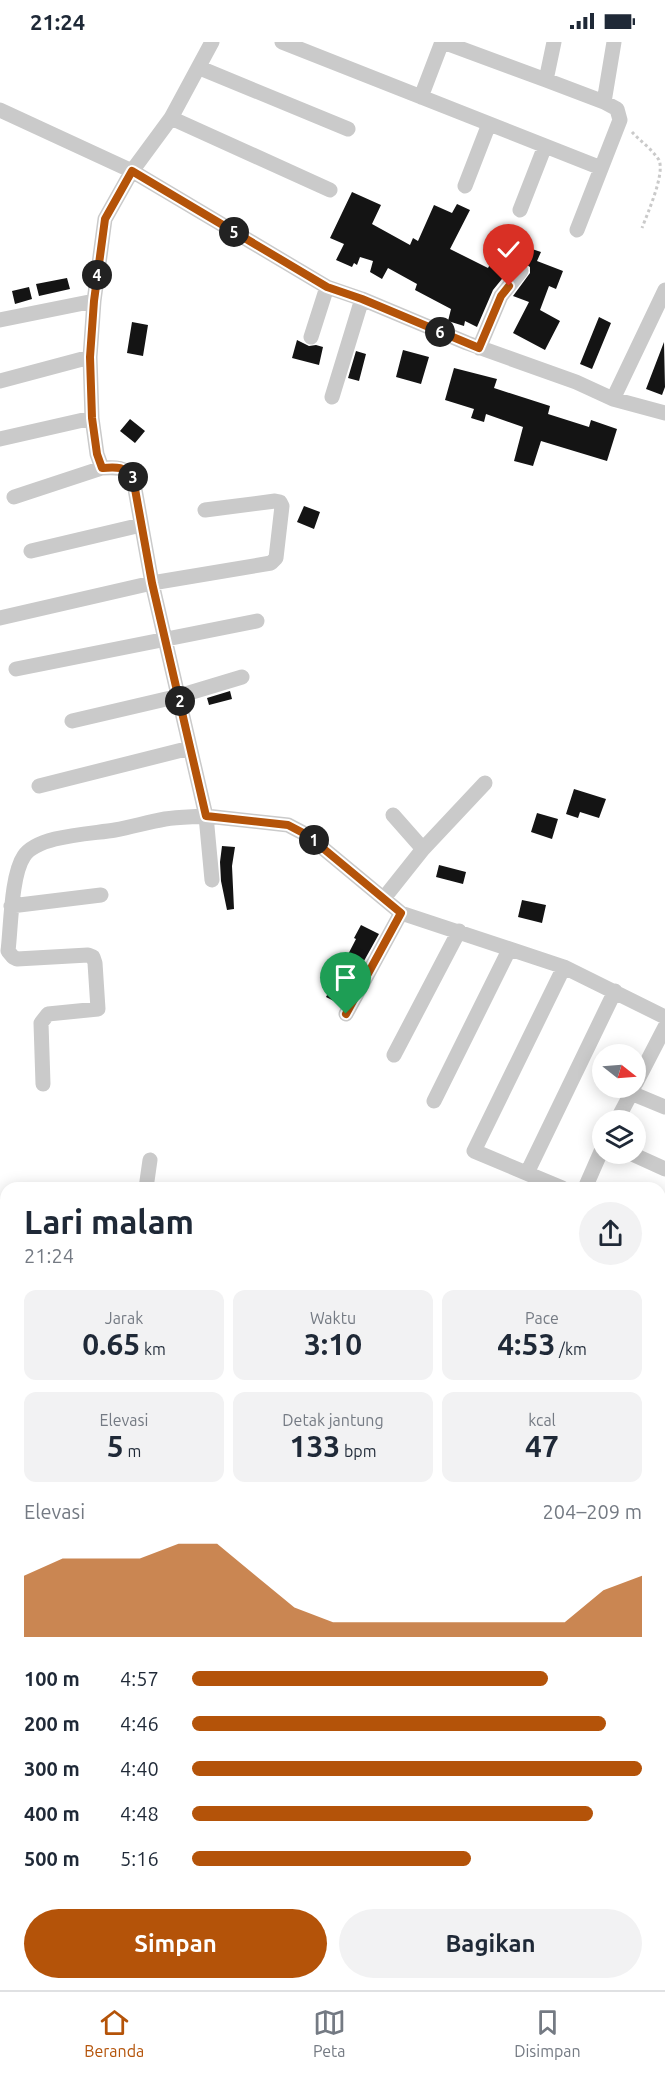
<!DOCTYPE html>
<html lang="id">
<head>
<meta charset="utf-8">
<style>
  :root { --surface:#fff; --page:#f2f2f3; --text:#1f2937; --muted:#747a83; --line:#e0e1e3; --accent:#b45309 }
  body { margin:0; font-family:Ubuntu,sans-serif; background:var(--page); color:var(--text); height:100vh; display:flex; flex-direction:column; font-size:22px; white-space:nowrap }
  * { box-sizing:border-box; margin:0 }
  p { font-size:20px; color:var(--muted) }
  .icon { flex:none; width:33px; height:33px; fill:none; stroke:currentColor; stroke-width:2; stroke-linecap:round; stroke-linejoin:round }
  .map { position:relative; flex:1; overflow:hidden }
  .panel { position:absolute; left:0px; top:1140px; width:666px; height:808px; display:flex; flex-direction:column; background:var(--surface); border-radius:18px 18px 0 0; box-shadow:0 3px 15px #0003 }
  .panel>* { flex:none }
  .needle { width:39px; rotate:107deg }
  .buttons { position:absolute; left:592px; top:1002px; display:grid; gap:12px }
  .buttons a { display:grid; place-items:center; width:54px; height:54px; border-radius:50%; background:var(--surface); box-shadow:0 3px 15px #0003; font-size:30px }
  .pin { position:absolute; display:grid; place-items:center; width:51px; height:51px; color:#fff; margin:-62px -26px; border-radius:50% 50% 50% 0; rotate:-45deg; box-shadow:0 0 6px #0007 }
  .pin .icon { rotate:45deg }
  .km { position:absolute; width:30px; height:30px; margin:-15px; border-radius:50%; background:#222; color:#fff; font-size:16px; line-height:30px; text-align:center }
  .round { display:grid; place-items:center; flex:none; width:63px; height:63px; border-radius:32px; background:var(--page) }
  .overview { display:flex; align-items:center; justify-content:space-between; height:102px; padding:0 24px }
  h1 { font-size:33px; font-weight:700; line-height:45px }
  .metrics { display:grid; grid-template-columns:repeat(3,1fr); gap:9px; height:102px; padding:6px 24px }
  .metrics div { display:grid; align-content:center; border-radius:12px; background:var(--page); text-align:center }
  .metrics b { font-size:30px; font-weight:700 }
  .metrics small { font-size:16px; font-weight:400 }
  .metrics p { font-size:16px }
  .chart { height:168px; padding:12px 24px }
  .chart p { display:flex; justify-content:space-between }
  .chart svg { width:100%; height:108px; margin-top:6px; fill:var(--accent); opacity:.7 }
  .cta { display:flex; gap:12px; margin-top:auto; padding:12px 24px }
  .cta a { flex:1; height:69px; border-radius:36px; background:var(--accent); color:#fff; font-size:24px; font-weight:700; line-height:69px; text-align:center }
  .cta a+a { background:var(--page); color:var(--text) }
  ul { padding:0 24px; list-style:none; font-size:20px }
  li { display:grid; grid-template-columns:96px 72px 1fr; align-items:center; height:45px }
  li i { height:15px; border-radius:8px; background:var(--accent) }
  .status { display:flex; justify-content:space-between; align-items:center; height:42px; padding:0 30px; background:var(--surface); direction:ltr }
  .status svg { height:16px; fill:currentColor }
  .menu { display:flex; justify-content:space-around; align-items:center; height:84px; border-top:2px solid var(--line); background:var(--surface); font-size:16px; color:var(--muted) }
  .menu a { display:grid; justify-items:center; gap:3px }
  .menu .active { color:var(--accent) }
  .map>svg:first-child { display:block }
</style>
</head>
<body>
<div class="status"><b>21:24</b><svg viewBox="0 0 49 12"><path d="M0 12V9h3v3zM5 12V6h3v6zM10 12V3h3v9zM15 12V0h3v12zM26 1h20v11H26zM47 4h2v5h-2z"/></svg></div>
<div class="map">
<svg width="665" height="1948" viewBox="0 0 665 1948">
  <rect width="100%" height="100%" fill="#fff"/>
  <path fill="#141414" d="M352,150L381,163L372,182L410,203L413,196L418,199L434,163L452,171L457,162L470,168L450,207L488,226L499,206L518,217L523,204L541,210L537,219L563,229L556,247L549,244L540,268L560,279L545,308L513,291L529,260L513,254L530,231V225L523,220L514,222L493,248L477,285L465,279L464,284L448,279L451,267L415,248L417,242L388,226L382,237L370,230L373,219L360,215L357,223L354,221L352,225L336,218L344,202L330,196Z
    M67,236L70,247L39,254L36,242Z
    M29,245L32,257L15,262L12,249Z
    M599,275L611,281L592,327L580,322Z
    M132,280L148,283L143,314L127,311Z
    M297,298L309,304L316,303L323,305L319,323L292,316Z
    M664,300L665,345L662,353L646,347Z
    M403,308L429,315L421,342L396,335Z
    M356,309L366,312L359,339L348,336Z
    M454,326L497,337L494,346L550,364L548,372L589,385L591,378L617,387L607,419L541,399L533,424L514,419L523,385L486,372L484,380L471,376L474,367L445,358Z
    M130,377L145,389L135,401L120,389Z
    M304,464L320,470L314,487L297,480Z
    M230,649L232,657L209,663L207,656Z
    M574,747L606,757L599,776L580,770L578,776L566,772Z
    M537,771L558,777L552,797L531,790Z
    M222,804L235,805L232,824L234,867L227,868L221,839L220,820Z
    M439,823L466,830L463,842L436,835Z
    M522,858L546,863L542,881L518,875Z
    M361,883L379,892L340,962L326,955L356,897L354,896Z"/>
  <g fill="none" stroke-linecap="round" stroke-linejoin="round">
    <path stroke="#cacaca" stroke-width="3" stroke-dasharray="3 3" stroke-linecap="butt" d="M632,90C640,99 652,107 659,118C665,132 648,170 642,186"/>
    <path stroke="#cacaca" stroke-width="15" d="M212,0L171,76L132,129L105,177L94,259L90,315L92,376L97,412L102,426C116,425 125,425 133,436L152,541L206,774L288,783L307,793L401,871L564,925L665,975
      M282,0L601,126
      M443,0L546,38L604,60L617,67L620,78L577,188
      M200,26L348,87
      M546,38L554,0
      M421,55L442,0
      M604,60L614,0
      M0,68L132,129L327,245L362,257L467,301L576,340L613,357L665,371
      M171,76L330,148
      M465,144L489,82
      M520,168L545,104
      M0,278L94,259
      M311,295L327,245
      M479,306L501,254L521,229
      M0,339L90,315
      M332,355L362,257
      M613,357L665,248
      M0,397L92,376
      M14,455L102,426
      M31,509L141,483
      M0,576L152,541L271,521L276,516L282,464L280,460L275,459L205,468
      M16,627L257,579
      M72,679L179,654L242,635
      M39,744L190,706
      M393,773L423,807
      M384,856L423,807L485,741
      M11,864L101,853
      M346,972L401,871
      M394,1013L459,889
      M636,1041L665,985
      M43,1042L41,981L48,972L98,967L95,921L93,915L88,913L17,917L13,915L8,909C11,885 11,833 24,814C38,793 92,792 115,788C132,785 148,780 165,777C178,775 193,775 206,774L212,838
      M631,1051L665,1065
      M434,1059L509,908
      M617,1078L634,1046
      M632,1112L665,1127
      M527,1131L615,949
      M146,1146L150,1118
      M562,1146L474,1109L564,925
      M585,1146L603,1105
      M660,1188L665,1190
      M660,1278L665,1276
      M660,1338L665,1337
      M660,1672L665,1673
      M0,1716L6,1718
      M0,1798L6,1799
      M660,1892L665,1894
      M36,1948L37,1942
      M512,1948L513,1942"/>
  </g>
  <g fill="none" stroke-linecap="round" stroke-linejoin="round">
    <g stroke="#fff" stroke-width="12">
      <path id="route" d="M346,972L401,871L307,793L288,783L206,774L152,541L133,436C125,424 116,425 102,426L97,412L92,376L90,315L94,259L105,177L132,129L327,245L362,257L479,306L501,254L509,244"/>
    </g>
    <use href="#route" stroke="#b45309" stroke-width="8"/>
  </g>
</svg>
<div class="buttons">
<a><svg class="needle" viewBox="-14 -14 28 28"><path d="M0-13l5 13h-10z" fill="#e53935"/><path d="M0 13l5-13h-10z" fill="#747a83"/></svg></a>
<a><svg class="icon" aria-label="layers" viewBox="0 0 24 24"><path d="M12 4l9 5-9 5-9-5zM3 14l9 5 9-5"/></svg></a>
</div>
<div class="pin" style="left:346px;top:972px;background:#1e9e55"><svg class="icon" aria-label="arrive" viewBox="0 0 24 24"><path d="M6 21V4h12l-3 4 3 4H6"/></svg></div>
<div class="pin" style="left:509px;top:244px;background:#d93025"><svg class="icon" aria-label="check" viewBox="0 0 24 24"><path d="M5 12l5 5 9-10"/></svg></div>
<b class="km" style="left:314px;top:798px">1</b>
<b class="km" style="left:180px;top:659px">2</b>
<b class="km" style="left:133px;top:435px">3</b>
<b class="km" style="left:97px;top:233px">4</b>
<b class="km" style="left:234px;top:190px">5</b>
<b class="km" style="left:440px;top:290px">6</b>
<section class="panel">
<div class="overview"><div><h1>Lari malam</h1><p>21:24</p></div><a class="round"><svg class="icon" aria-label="share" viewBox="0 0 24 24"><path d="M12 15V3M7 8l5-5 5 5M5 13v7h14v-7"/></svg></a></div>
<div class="metrics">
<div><p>Jarak</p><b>0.65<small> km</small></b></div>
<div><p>Waktu</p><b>3:10</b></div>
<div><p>Pace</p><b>4:53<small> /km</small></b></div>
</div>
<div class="metrics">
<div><p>Elevasi</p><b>5<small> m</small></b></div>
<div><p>Detak jantung</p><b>133<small> bpm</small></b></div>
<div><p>kcal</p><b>47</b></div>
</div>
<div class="chart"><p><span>Elevasi</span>204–209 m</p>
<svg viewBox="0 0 160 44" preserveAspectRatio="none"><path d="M0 44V19L10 12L20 12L30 12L40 6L50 6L60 19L70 32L80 38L90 38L100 38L110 38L120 38L130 38L140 38L150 25L160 19V44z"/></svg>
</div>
<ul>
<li><b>100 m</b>4:57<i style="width:79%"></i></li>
<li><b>200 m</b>4:46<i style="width:92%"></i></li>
<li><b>300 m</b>4:40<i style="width:100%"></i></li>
<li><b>400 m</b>4:48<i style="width:89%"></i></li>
<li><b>500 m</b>5:16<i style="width:62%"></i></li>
</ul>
<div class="cta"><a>Simpan</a><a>Bagikan</a></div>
</section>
</div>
<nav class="menu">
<a class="active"><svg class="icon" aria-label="home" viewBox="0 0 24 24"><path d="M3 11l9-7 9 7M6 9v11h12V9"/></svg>Beranda</a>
<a><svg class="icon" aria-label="map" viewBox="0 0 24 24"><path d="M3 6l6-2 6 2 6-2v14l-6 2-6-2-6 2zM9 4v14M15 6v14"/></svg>Peta</a>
<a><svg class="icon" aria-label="saved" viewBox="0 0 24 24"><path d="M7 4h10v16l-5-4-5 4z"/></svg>Disimpan</a>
</nav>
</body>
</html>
